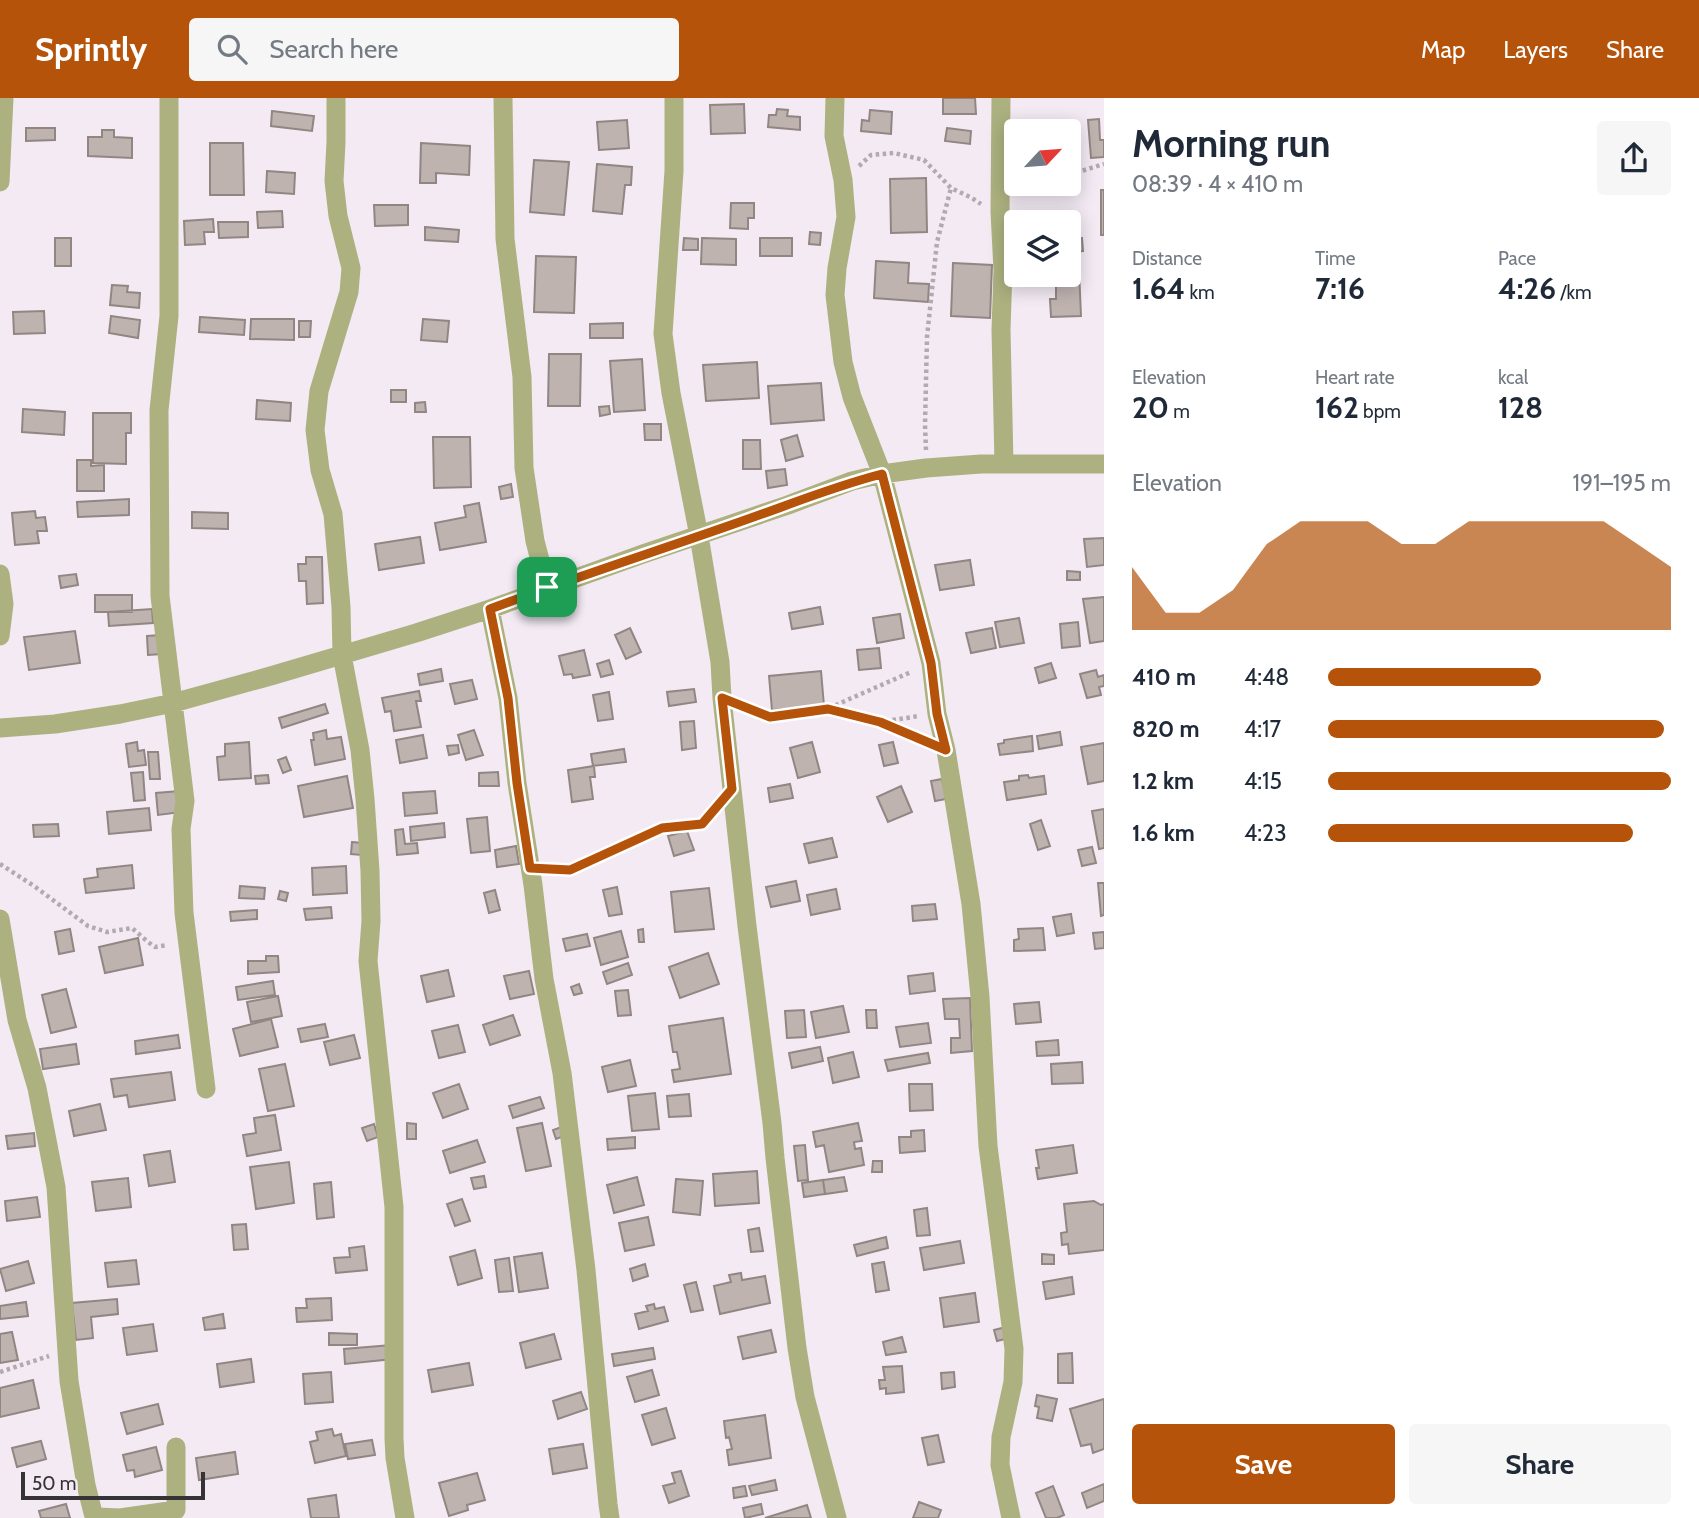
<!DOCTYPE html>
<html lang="en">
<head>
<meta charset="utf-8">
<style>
  :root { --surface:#fff; --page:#f6f6f7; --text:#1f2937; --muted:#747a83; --accent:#b45309 }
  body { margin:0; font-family:Cabin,sans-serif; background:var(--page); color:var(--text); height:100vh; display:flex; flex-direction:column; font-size:26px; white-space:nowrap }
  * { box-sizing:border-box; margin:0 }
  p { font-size:23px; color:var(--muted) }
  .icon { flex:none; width:38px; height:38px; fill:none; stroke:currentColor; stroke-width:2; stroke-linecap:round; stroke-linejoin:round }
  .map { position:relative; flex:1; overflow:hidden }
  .sheet { display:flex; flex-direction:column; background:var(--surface); width:595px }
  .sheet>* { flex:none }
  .needle { width:46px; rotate:64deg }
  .fabs { position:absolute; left:1004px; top:21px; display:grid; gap:14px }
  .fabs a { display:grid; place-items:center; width:77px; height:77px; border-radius:7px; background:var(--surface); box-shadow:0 4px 18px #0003; font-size:35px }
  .scale { position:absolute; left:21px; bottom:18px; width:184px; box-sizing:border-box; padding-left:7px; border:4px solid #363336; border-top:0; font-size:19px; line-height:24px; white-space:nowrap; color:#363336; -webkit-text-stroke:5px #f3eaf3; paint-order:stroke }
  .pin { position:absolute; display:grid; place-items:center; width:60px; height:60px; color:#fff; margin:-30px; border-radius:14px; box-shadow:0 4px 10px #0006 }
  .round { display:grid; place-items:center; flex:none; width:74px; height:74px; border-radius:7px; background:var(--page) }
  .head { display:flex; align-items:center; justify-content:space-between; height:119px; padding:0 28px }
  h1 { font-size:38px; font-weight:700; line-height:52px }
  .stats { display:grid; grid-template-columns:repeat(3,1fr); gap:10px; height:119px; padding:7px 28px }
  .stats div { display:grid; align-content:center }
  .stats b { font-size:30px; font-weight:700 }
  .stats small { font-size:19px; font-weight:400 }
  .stats p { font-size:19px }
  .chart { height:196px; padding:14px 28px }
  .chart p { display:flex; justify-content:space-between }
  .chart svg { width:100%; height:126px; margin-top:7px; fill:var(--accent); opacity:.7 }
  .primary-button { display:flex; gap:14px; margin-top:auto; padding:14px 28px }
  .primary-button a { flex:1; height:80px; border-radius:7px; background:var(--accent); color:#fff; font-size:28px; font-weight:700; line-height:80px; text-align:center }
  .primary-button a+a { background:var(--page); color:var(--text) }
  ul { padding:0 28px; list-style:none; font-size:23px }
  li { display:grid; grid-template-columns:112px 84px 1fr; align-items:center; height:52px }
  li i { height:18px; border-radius:9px; background:var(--accent) }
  header { display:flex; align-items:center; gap:42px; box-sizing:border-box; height:98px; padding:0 35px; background:var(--accent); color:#fff }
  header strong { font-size:33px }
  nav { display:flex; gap:38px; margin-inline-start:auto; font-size:24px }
  .search { width:490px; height:63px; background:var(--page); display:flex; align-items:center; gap:18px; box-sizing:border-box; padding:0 24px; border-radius:7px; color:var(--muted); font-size:26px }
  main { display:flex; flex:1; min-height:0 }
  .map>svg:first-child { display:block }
</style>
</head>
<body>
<header>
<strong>Sprintly</strong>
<div class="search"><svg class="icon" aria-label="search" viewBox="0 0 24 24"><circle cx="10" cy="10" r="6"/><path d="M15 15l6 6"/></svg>Search here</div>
<nav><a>Map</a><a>Layers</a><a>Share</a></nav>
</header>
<main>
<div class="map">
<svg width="1104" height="1420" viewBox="0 0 1104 1420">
  <rect width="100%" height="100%" fill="#f3eaf3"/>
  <path fill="#bfb3b0" stroke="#928683" stroke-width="2" d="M943,0H975L976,16H943Z
    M744,6L745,35L711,36L710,7Z
    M777,11L788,12L787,18L800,19V32L768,29L769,17H776Z
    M870,12L892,14L891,36L861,33L862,22L869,23Z
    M272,13L314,18L312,33L271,28Z
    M1099,21L1100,42H1104V59L1091,60L1088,22Z
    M627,22L629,50L599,52L597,24Z
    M26,30H55V42L26,43Z
    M947,30L971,33L970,46L945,43Z
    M1033,30V33H1017V44H1015L1013,32Z
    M102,32H114V39L132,40V60L88,58V39H102Z
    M210,45H243L244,97H210Z
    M421,45L470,48L469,77L436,75V85H420Z
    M534,62L569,64L564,117L530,114Z
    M597,66L632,69L631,87H625L622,116L593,113Z
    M267,73L295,75L294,96L266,94Z
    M926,80L927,134L891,135L890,81Z
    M1101,92H1104V137H1101Z
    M731,105H754V120H748V131L730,130Z
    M374,107H408V127L375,128Z
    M282,113L283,129L258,130L257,114Z
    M213,121L214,134H204L205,146L185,147L184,123Z
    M218,124H248V139L219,140Z
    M425,129L459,132L458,144L425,142Z
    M810,134L821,135L820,147L809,146Z
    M55,140H71V168H55Z
    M684,140L698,141V152H683Z
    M702,140L736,141V167L701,166Z
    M760,140H792V158H760Z
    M1082,140L1083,153L1069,154V141Z
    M536,158L576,159L574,215L534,214Z
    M876,163L909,165L908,185L929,186L928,204L874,200Z
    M953,165L992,167L990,220L951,218Z
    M1079,171L1081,218L1051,219L1050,201H1056V177H1069V172Z
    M112,187L128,188L127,194L140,195L139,210L110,207Z
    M44,213L45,235L14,236L13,214Z
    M111,218L140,222L138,240L109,235Z
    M200,219L245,222L244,237L199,234Z
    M251,221H294V242L250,241Z
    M423,221L449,223L447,244L421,242Z
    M299,223H311L310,239H299Z
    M623,225V240H590V226Z
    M549,256H581L580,308H548Z
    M642,261L645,312L614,314L610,263Z
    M757,264L759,300L706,303L703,267Z
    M821,285L824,322L771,326L768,288Z
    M391,292H406V304H391Z
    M257,302L291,305L290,323L256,321Z
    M425,304L426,314H415V305Z
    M609,308L610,316L600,318L599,309Z
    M23,311L65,314L64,337L22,334Z
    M93,315H131V335H126V366L93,365Z
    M644,326H661V342H645Z
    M797,337L803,358L786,363L781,342Z
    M433,339H470L471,389L434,390Z
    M743,342H760L761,371H743Z
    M77,362H91V368L104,367V393H77Z
    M785,371L787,387L768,390L766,373Z
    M511,386L513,399L501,401L499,389Z
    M129,401V417L78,419L77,404Z
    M479,405L486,444L440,452L435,425L466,419L464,408Z
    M35,413L36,420L45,419L47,433H37L39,445L15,447L12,415Z
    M192,414L228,415V431L192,430Z
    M420,439L424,465L379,472L375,446Z
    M1104,440V467L1087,469L1084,441Z
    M306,459H322L323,505L307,506L306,483H299L298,466H306Z
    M970,462L974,487L940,492L935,467Z
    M1067,473L1080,474V482H1067Z
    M76,476L78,487L61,490L59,478Z
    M95,497H132V514H95Z
    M1104,499V543L1090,545L1083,501Z
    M820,509L823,526L792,531L789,515Z
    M152,511L153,525L109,528L108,514Z
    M900,516L904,540L877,545L873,520Z
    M1019,520L1024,545L1000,549L995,524Z
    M1078,524L1080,548L1062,550L1060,526Z
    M630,530L641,554L626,561L615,537Z
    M992,530L996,550L971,555L966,535Z
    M75,533L80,565L29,572L24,539Z
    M161,537L162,556L148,557L147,538Z
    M879,550L881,570L859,572L857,552Z
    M584,552L590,577L573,580L572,576L564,577L559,558Z
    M609,562L613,576L601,579L597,566Z
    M1051,565L1056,580L1039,585L1035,570Z
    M441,571L443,583L420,587L418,576Z
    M1096,572L1098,579L1104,577V588L1099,589L1101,597L1087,600L1080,576Z
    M821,573L824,608L772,612L769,578Z
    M472,582L477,601L455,606L450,586Z
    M694,591L696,604L669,608L667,594Z
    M419,593L421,603H416L421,629L394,633L391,613L385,614L382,600Z
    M609,594L613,621L598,623L593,597Z
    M325,606L328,615L282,630L279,620Z
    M694,623L696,650L682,652L680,624Z
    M326,632L327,641L341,639L345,661L315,667L311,642H314L313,635Z
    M474,632L483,657L466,662L458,637Z
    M1060,634L1062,647L1039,651L1037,638Z
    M423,637L427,660L400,665L396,642Z
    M1032,638L1033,653L1000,657L998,646L1004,645V642Z
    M137,644L138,653L144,652L146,667L129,669L126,646Z
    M249,644L251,680L219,682L217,659L225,658V646Z
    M812,644L820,674L798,680L790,650Z
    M893,644L898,665L884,668L879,647Z
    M1104,645V683L1088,686L1081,649Z
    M458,647L459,655L449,657L447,648Z
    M624,651L626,664L593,668L591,656Z
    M148,654H158L160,681H150Z
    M286,659L291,672L283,675L278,662Z
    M594,668L595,679H590L593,701L572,704L568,672Z
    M143,674L145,702L134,703L131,675Z
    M498,674L499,688H479V675Z
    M268,677L269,685L256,686L255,678Z
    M1028,677L1029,680L1044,678L1046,696L1007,702L1004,684L1019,682V678Z
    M347,678L353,710L304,719L298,688Z
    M942,681L946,701L935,703L931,683Z
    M790,686L793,700L770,704L768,690Z
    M901,688L912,714L888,724L877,699Z
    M179,693L182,714L158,717L156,695Z
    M435,693L437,715L405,718L403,695Z
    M149,710L151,732L109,736L107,714Z
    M1104,711V750L1099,751L1092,713Z
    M487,719L490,753L471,755L467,721Z
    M1041,722L1050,748L1038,752L1030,726Z
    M444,725L445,739L411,743L410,729Z
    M58,726L59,738L34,739L33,727Z
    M403,731L405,746L417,745L418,755L397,757L395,732Z
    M687,733L694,752L674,758L668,738Z
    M832,740L837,759L809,765L804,746Z
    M352,744L363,745L362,757L351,756Z
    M516,748L519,766L497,769L495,752Z
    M1092,749L1096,765L1082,768L1078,752Z
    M132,767L134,790L86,795L84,781L98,779L97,771Z
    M346,768L347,795L313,797L312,770Z
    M796,783L800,803L771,809L766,789Z
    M1098,785H1104V817L1101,818Z
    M240,788L265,790L264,801L239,800Z
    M617,789L622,816L609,818L603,792Z
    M709,790L714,831L675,834L671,794Z
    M836,791L840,811L811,817L807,797Z
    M495,792L500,812L489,815L484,795Z
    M280,793L288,795L286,803L278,801Z
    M935,806L937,821L913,823L912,808Z
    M331,809L332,820L306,822L304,811Z
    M257,812V821L231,823L230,814Z
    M1071,816L1074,835L1057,838L1053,819Z
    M1043,830L1045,852L1014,853V842L1019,841L1018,831Z
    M70,831L74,853L59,856L55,834Z
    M643,831L644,844H639L638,832Z
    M621,833L628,859L601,867L594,840Z
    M1104,834V850L1095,851L1093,835Z
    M587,836L590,848L566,853L563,841Z
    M138,840L143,867L105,875L99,849Z
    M708,855L719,886L680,900L669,869Z
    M266,858H278L279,874L248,876V863H266Z
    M628,865L632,877L607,886L603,874Z
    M448,872L454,898L427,904L421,878Z
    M529,873L534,896L510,901L504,878Z
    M933,875L935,893L910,896L908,878Z
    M273,883L275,897L238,902L236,889Z
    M579,886L582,895L574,897L571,889Z
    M66,891L76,929L51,935L42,897Z
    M628,892L631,917L618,918L615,893Z
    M278,898L282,918L251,924L247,904Z
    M970,900L972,953L951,955V940H960L959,921H945L943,901Z
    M1039,904L1041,924L1016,926L1014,906Z
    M843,908L849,934L816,940L811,914Z
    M804,912L806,939L787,940L785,913Z
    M866,912H876L877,930H867Z
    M513,917L520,937L490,947L483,927Z
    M723,920L731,976L674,984L672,972L680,971L677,954H673L669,928Z
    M271,921L278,949L240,958L233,931Z
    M928,925L931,945L900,949L896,929Z
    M325,926L328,939L301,944L298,931Z
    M458,927L465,954L439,960L432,933Z
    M178,937L180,950L136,956L135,943Z
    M354,937L360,960L330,967L324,944Z
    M1058,942L1059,957L1037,958L1036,944Z
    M76,946L79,966L43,971L40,951Z
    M820,949L823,963L792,970L789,955Z
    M853,954L859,979L833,985L828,960Z
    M928,955L930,965L888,973L885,962Z
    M630,962L636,988L608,994L602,969Z
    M1082,964L1083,985L1052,986L1051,966Z
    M285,966L294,1008L268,1013L259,971Z
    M171,974L175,1002L129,1009L127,997L114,999L111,981Z
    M459,986L468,1011L443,1020L433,995Z
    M909,986H932L933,1012L910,1013Z
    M655,995L659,1031L632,1033L628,998Z
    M689,996L691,1018L669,1019L667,998Z
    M540,999L544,1010L513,1020L509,1008Z
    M100,1006L106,1032L74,1038L69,1013Z
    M275,1017L281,1052L247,1058L243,1037L256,1035L254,1020Z
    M407,1025L416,1026V1041H407Z
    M542,1025L551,1068L526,1073L517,1030Z
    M858,1025L862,1043L854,1044L855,1051L861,1050L864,1067L829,1074L824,1047L816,1049L813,1034Z
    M374,1026L378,1039L367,1043L362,1030Z
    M564,1028L567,1037L556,1041L553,1032Z
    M924,1032L925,1053L900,1055L899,1039H911V1033Z
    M34,1035L35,1048L8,1051L6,1038Z
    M635,1039V1050L608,1052L607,1041Z
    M477,1042L485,1064L450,1075L443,1053Z
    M805,1047L808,1082L798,1083L794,1048Z
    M1073,1047L1077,1075L1038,1081L1036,1070H1039L1036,1052Z
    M170,1053L175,1084L149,1088L144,1057Z
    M873,1063H882V1074H872Z
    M289,1064L294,1105L256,1111L250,1069Z
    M757,1073L759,1105L715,1108L713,1076Z
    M484,1078L486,1089L474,1091L471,1080Z
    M637,1079L644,1107L614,1115L607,1087Z
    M844,1079L847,1093L825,1096L823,1082Z
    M128,1080L131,1109L96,1113L92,1084Z
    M676,1081L703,1083L700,1117L673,1114Z
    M823,1082L825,1096L804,1099L802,1085Z
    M331,1084L334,1119L317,1121L314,1086Z
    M37,1099L40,1119L7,1123L5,1103Z
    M462,1101L470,1123L455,1128L447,1106Z
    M1094,1103L1101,1107L1104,1106V1152L1069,1156L1068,1146L1062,1147L1061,1135L1067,1134L1064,1106Z
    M927,1110L930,1137L917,1138L914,1112Z
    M648,1119L654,1147L625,1153L619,1125Z
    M246,1126L248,1151L234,1152L232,1127Z
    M759,1130L763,1153L751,1154L748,1132Z
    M886,1139L888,1150L857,1158L854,1147Z
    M960,1143L964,1165L924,1172L920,1150Z
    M364,1148L367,1172L336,1175L334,1160L350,1159L349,1150Z
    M475,1152L482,1180L458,1187L450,1159Z
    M542,1155L548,1190L519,1194L514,1159Z
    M1042,1156L1054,1157V1166H1042Z
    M509,1160L513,1193L499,1194L495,1162Z
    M136,1162L139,1186L108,1189L105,1165Z
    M28,1163L34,1185L6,1193L0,1171Z
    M884,1164L889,1192L876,1194L872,1166Z
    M645,1166L648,1178L633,1183L630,1171Z
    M741,1175L742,1182L765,1178L770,1205L720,1216L714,1188L731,1184L729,1177Z
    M1072,1179L1074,1196L1046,1201L1043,1184Z
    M696,1184L703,1212L691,1214L684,1187Z
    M975,1195L979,1224L944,1229L940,1200Z
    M331,1200L332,1222L297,1224L296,1210H307L306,1201Z
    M117,1201L118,1216L91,1219L93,1240L76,1242L72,1205Z
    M26,1204L28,1218L0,1221V1208Z
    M654,1206L655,1211L664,1209L668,1223L639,1231L635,1216L648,1213L646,1208Z
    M223,1216L225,1230L205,1232L203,1220Z
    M153,1226L157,1253L127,1257L123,1230Z
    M1006,1229L1009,1240L997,1243L994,1232Z
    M771,1232L776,1254L743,1261L738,1239Z
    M12,1234L18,1262L0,1265V1236Z
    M329,1235L357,1236V1247H329Z
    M554,1236L561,1261L526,1270L520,1245Z
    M902,1239L906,1254L886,1257L883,1244Z
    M391,1247L393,1261L345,1266L344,1251Z
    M653,1250L655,1261L614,1268L612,1256Z
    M1072,1255L1073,1285H1058V1256Z
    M251,1261L254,1284L220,1289L217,1266Z
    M469,1265L473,1287L432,1294L428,1272Z
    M902,1268L904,1294L886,1296V1290L880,1291L879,1282H885L883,1269Z
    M652,1272L659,1297L635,1304L627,1279Z
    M331,1274L333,1304L305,1306L303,1276Z
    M954,1274L955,1289L942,1291L941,1275Z
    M33,1282L39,1310L0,1319V1290Z
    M581,1294L587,1311L558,1321L553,1303Z
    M1037,1297L1057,1301L1052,1323L1037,1320L1039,1309L1035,1308Z
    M1104,1301V1351L1093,1355L1091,1346L1081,1348L1070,1311Z
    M158,1306L163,1326L127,1336L121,1315Z
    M666,1310L675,1340L652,1347L642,1317Z
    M765,1317L771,1360L729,1367L727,1352L732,1351L729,1339L726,1340L724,1323Z
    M332,1331L334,1338L341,1336L346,1358L315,1365L310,1344L318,1342L316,1334Z
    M938,1337L944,1364L928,1367L922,1340Z
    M372,1342L375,1357L348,1361L345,1346Z
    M41,1343L46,1361L17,1369L12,1350Z
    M583,1346L587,1370L553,1376L549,1351Z
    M156,1349L162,1372L135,1379L134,1372L127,1373L123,1357Z
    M235,1354L238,1376L199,1382L196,1360Z
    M681,1373L689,1398L669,1405L663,1388L675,1385L672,1375Z
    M477,1375L485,1402L467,1407L468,1412L449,1418L439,1385Z
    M775,1382L777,1392L752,1397L749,1388Z
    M1104,1386V1403L1087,1410L1082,1395Z
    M745,1388L747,1398L734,1400L733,1390Z
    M1053,1388L1064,1417L1057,1420H1046L1036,1395Z
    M336,1397L339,1420H311L308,1401Z
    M919,1404L941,1412L938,1420H913Z
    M66,1406L70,1420H41L39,1413Z
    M761,1406L763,1416L745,1420L743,1410Z
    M807,1407L811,1420H765Z"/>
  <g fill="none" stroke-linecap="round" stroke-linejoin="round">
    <path stroke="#b1aab1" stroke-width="4.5" stroke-dasharray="3.5 3.5" stroke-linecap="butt" d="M859,68L871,57L894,55L924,62L951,90L972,100L981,106
      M1069,73L1078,74L1104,66
      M926,352L925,327L927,239L937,144L951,90
      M743,608L770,619L828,611L880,624L919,618
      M829,610L911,574
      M882,625L922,642
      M0,766L34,788L88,828L107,834L132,830L148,844L155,849L168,847
      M552,771L570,772L662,730L702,726L713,713
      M0,1274L49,1258"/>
    <path stroke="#acb17f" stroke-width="19" d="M169,0V218L159,312L160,498L185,703L181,731L184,815L206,991
      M336,0V44L334,83L338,118L351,170L349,194L319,293L315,332L320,372L333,416L341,509L342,557L360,652L365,701L370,773L371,823L368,863L394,1109V1340L395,1360L405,1420
      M503,0L505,141L522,279L524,370L535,443L547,489
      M674,0V73L663,236L671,295L699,438L720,564L722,600L747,828L772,1025L775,1060L797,1250L805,1299L837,1420
      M835,0L834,38L843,82L846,119L837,170L835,197L843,264L852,299L882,376L931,565L937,616L946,652L971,806L980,899L988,1048L1014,1251L1013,1284L1001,1339L1000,1367L1011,1420
      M1001,0L1000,114L1003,172L1001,232L1004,366
      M0,84L4,0
      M0,476L4,506L0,538
      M490,511L508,600L517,685L533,787L544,881L562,975L586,1172L608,1406L610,1420
      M0,630L55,626L120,616L173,605L274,577L416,535L490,511L643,456L788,407L852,383L882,376L926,370L981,366H1104
      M0,821L17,922L37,990L56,1089L69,1283L86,1387L93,1415L97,1419L120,1420
      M120,1420L176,1412V1349"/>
  </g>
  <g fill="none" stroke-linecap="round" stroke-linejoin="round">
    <g stroke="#fff" stroke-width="14">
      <path id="route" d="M882,376L931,565L937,616L946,652L880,624L828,611L770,619L722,600L732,691L702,726L662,730L570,772L530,770L517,685L508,600L490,511C570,481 651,455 731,427C781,410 831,389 882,376Z"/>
    </g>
    <use href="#route" stroke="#b45309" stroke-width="9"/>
  </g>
</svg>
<div class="fabs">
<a><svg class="needle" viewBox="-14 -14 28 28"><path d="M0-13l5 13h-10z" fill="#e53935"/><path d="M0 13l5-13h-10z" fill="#747a83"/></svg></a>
<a><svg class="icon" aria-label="layers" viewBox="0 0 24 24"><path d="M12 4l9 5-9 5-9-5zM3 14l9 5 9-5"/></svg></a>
</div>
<div class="scale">50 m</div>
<div class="pin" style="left:547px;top:489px;background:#1e9e55"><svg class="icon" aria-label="arrive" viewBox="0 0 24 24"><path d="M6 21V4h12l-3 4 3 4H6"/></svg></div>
</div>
<section class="sheet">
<div class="head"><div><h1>Morning run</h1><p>08:39 · 4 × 410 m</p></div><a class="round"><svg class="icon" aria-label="share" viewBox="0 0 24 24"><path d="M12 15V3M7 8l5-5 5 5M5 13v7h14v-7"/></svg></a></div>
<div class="stats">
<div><p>Distance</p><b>1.64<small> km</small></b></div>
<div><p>Time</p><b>7:16</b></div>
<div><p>Pace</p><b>4:26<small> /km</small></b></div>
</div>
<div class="stats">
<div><p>Elevation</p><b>20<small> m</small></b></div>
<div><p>Heart rate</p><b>162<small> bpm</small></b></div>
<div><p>kcal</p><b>128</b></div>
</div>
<div class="chart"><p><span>Elevation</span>191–195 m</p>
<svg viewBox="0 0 160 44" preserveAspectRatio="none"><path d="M0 44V22L10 38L20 38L30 30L40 14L50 6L60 6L70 6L80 14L90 14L100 6L110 6L120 6L130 6L140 6L150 14L160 22V44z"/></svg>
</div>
<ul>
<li><b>410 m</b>4:48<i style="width:62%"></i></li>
<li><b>820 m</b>4:17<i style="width:98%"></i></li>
<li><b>1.2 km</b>4:15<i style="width:100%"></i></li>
<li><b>1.6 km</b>4:23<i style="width:89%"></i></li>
</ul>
<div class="primary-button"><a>Save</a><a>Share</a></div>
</section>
</main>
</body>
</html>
